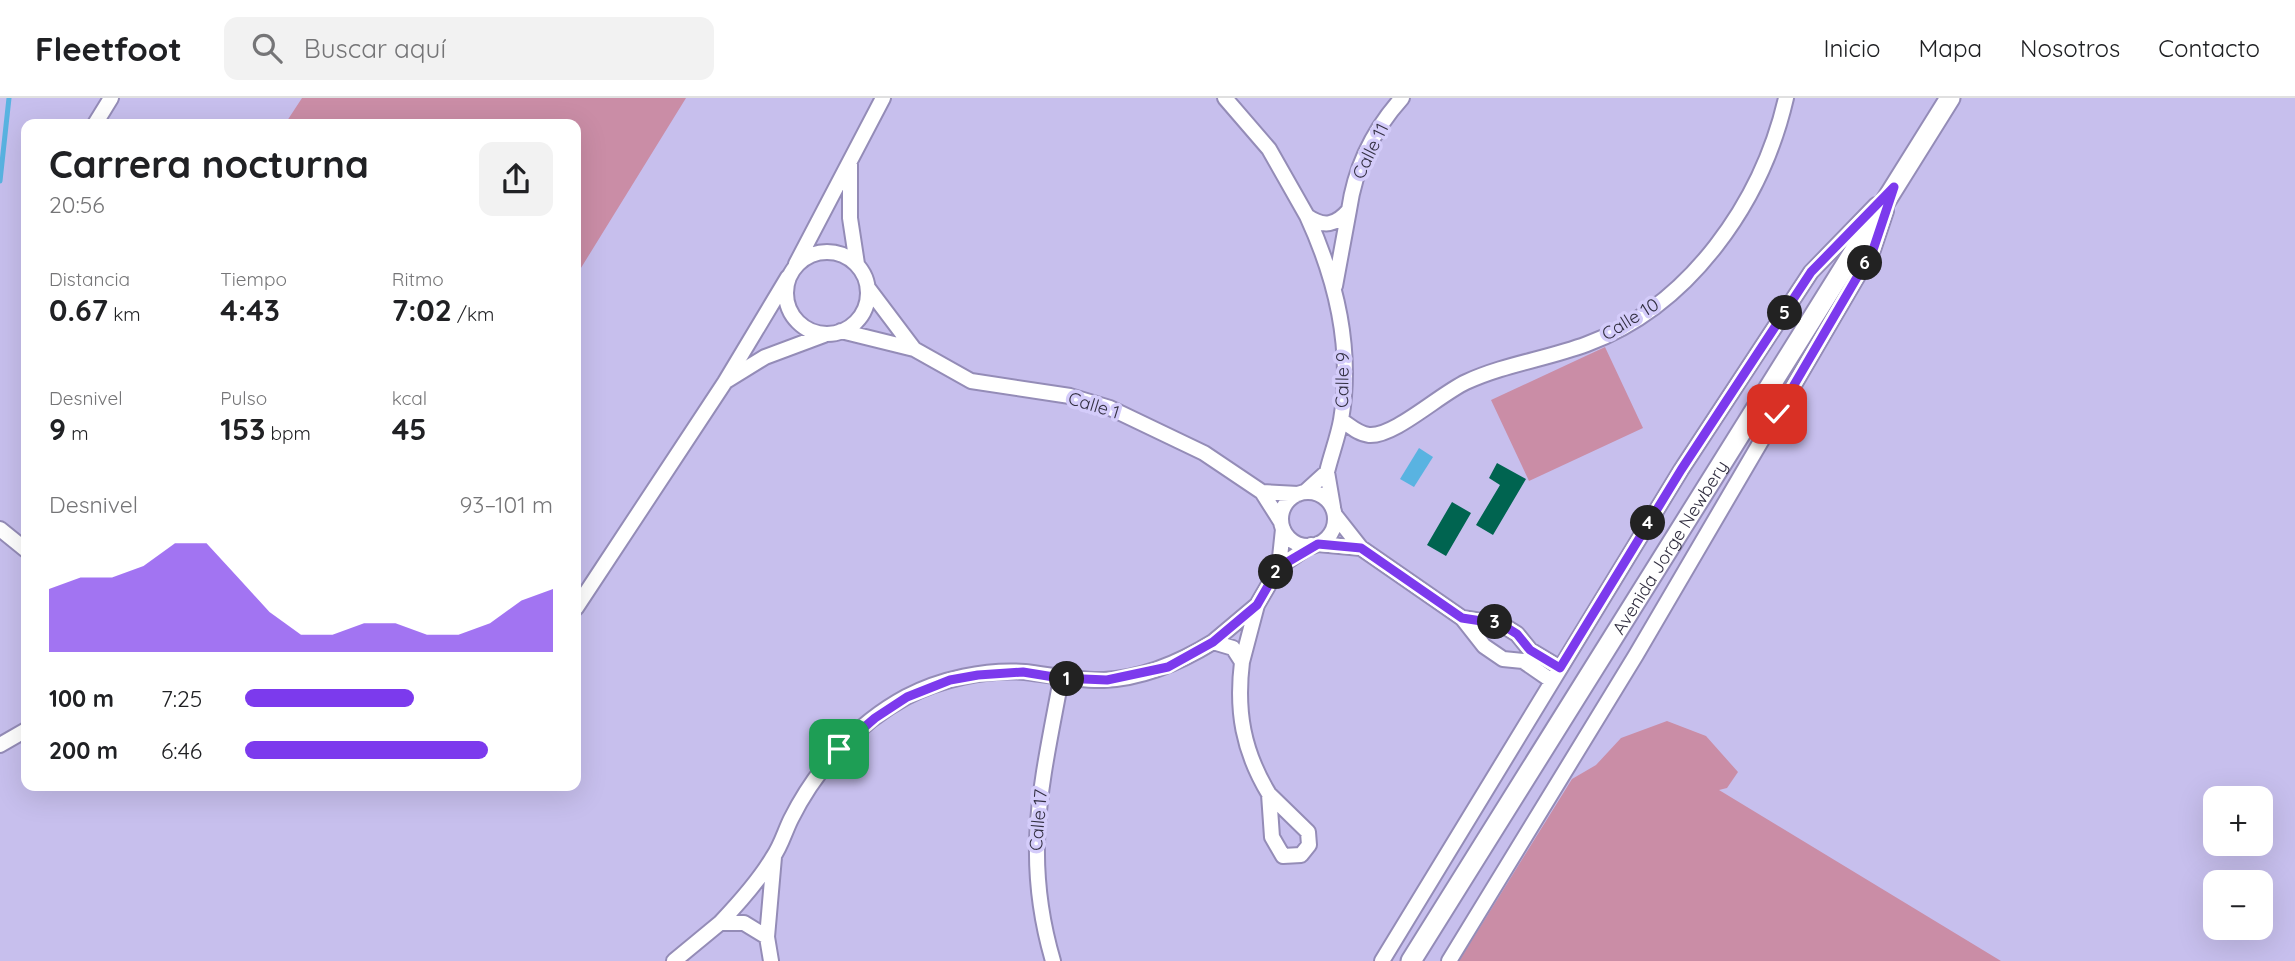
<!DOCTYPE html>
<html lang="es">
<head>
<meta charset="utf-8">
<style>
  :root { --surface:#fff; --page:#f2f2f2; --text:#202124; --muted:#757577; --line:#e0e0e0; --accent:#7c3aed }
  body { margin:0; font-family:Quicksand,sans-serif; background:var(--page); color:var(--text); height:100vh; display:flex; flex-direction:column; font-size:26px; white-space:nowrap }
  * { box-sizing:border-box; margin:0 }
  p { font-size:23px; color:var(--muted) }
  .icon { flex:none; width:38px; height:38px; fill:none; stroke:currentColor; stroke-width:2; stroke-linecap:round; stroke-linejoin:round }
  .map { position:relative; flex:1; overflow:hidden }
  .panel { position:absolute; left:21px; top:21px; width:560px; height:672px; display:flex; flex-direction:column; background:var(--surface); border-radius:14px; box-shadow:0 7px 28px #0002 }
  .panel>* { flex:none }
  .controls { position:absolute; left:2203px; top:688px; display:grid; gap:14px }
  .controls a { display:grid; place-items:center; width:70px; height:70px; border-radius:14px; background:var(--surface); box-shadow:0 7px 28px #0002; font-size:35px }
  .pin { position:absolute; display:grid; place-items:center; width:60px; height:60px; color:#fff; margin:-30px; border-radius:14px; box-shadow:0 4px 10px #0006 }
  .km { position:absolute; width:35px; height:35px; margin:-18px; border-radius:50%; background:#222; color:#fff; font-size:19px; line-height:35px; text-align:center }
  .round { display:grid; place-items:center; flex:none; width:74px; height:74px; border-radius:14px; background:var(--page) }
  .head { display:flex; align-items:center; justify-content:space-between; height:119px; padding:0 28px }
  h1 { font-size:38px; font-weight:800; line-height:52px }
  .stats { display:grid; grid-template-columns:repeat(3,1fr); gap:10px; height:119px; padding:7px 28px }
  .stats div { display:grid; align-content:center }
  .stats b { font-size:30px; font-weight:800 }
  .stats small { font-size:19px; font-weight:400 }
  .stats p { font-size:19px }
  .chart { height:196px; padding:14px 28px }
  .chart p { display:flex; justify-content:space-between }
  .chart svg { width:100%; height:126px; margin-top:7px; fill:var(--accent); opacity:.7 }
  ul { padding:0 28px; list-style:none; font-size:23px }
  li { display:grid; grid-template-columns:112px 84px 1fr; align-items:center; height:52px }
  li i { height:18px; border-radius:9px; background:var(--accent) }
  header { display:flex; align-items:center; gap:42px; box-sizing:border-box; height:98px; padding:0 35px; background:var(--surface); border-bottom:2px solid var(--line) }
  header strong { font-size:33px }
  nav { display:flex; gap:38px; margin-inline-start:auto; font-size:24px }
  .search { width:490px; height:63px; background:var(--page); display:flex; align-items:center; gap:18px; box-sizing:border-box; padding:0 24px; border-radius:14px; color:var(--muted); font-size:26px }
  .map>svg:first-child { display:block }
</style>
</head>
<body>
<header>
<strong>Fleetfoot</strong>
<div class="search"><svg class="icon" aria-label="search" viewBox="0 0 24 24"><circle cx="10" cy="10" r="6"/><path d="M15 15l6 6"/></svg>Buscar aquí</div>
<nav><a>Inicio</a><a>Mapa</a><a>Nosotros</a><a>Contacto</a></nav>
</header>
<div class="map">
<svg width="2295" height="863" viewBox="0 0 2295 863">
  <rect width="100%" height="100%" fill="#c7bfed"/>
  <path fill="#ca8da6" d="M302,0H686L576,178V26H285Z
    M1605,249L1643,330L1529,383L1491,302Z
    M1667,623L1706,638L1738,674L1727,690L1719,692L2001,863H1459L1572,681L1596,667L1621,640Z"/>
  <path fill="#59b3e1" d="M1419,350L1433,359L1414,389L1400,381Z"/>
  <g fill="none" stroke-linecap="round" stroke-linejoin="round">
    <path stroke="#59b3e1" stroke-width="5" d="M0,83L9,0"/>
  </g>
  <path fill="#006450" d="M1497,365L1526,381L1493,437L1476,427L1500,387L1489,380Z
    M1452,404L1471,415L1446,458L1427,447Z"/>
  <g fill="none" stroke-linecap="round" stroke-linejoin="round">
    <g stroke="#948cb7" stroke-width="18">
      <path id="minor" d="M1225,0L1269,51L1307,118
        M95,26L111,0
        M850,66V120L857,166
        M1349,112C1355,70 1374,31 1402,0
        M786 195a41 41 0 1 1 82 0a41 41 0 1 1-82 0Z
        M796,166L883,0
        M841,233L914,251L868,190
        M914,251L971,283L1070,298L1110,310L1204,355L1262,394
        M726,283L765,259L824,237
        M1341,322C1349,327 1358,336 1369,337C1394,339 1440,296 1466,284C1505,266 1547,261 1587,246C1690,208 1762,104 1786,0
        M1327,374C1331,357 1338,339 1341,322C1353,252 1336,181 1307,118C1324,130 1336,127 1349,112L1335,188
        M1305,394L1327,374L1333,409
        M1281 421a27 27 0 1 1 54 0a27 27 0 1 1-54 0Z
        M1281,424L1262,394L1298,396
        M0,431L26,452
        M1283,431L1279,469L1311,447
        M1318,446L1361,450L1335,417
        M1361,450L1462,520
        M1257,507L1213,544L1233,550L1242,564L1257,507L1279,469
        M576,510L725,284L788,179
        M1242,564C1236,613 1243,653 1269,696
        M1552,583L1523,563L1503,561L1484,548L1462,520L1501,526L1517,536L1530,552L1560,570
        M0,647L26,632
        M1269,696L1308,734L1309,747L1301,757L1283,758L1272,739Z
        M774,759L767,839L744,825H720C739,805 759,783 773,759C781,748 785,733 791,721C816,671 856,626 906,599C940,581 986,571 1025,574C1051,577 1077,583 1104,582C1144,580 1179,565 1213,544
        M767,839L771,863
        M674,863L720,825
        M1053,863C1022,758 1042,684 1061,581
        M1382,863L1681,372L1811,174L1876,107
        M1449,863L1636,557L1873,152L1886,113"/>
    </g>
    <g stroke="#948cb7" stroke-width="23">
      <g id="secondary">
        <path id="s1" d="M1411,863L1950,0"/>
      </g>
    </g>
    <use href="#minor" stroke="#fff" stroke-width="14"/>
    <use href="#secondary" stroke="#fff" stroke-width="19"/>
  </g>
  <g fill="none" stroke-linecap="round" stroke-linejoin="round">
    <g stroke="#fff" stroke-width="14">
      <path id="route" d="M839,651L875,620L907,599L950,582L978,577L1023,574L1060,580L1107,582L1168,569L1213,544L1257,507L1279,469L1318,446L1361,450L1462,520L1501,526L1517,536L1530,552L1560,570L1681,372L1811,174L1894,89L1873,152L1777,316"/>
    </g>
    <use href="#route" stroke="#7c3aed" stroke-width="9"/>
  </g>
  <g text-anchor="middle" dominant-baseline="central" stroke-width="7" stroke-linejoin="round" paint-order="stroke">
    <g font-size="18" fill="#322f41" stroke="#d4ccfa">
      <text transform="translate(1370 53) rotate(-64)">Calle 11</text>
      <text transform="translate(1630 221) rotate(-32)">Calle 10</text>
      <text transform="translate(1342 282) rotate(-89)">Calle 9</text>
      <text transform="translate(1094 307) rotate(17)">Calle 1</text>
      <text stroke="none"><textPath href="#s1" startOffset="488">Avenida Jorge Newbery</textPath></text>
      <text transform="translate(1038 722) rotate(-85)">Calle 17</text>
    </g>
  </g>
</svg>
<div class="controls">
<a>+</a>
<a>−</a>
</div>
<div class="pin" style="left:839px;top:651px;background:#1e9e55"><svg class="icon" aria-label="arrive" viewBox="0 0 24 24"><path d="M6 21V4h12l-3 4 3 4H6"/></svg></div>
<div class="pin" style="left:1777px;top:316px;background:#d93025"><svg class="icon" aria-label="check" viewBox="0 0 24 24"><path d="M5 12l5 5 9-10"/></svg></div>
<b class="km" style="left:1067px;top:581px">1</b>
<b class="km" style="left:1276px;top:474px">2</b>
<b class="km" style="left:1495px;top:524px">3</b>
<b class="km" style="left:1648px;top:425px">4</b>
<b class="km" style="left:1785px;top:215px">5</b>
<b class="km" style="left:1865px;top:165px">6</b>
<section class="panel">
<div class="head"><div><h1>Carrera nocturna</h1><p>20:56</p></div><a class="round"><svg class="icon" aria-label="share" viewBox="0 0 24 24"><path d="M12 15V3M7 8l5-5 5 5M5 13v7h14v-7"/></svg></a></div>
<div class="stats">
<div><p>Distancia</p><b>0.67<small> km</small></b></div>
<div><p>Tiempo</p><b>4:43</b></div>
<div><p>Ritmo</p><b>7:02<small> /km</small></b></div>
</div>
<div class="stats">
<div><p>Desnivel</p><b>9<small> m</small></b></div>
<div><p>Pulso</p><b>153<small> bpm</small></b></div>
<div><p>kcal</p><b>45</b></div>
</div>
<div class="chart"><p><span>Desnivel</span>93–101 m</p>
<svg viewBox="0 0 160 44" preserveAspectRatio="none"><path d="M0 44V22L10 18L20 18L30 14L40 6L50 6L60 18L70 30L80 38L90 38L100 34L110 34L120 38L130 38L140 34L150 26L160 22V44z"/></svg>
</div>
<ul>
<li><b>100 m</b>7:25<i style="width:55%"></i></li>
<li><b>200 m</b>6:46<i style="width:79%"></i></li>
</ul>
</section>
</div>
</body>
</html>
